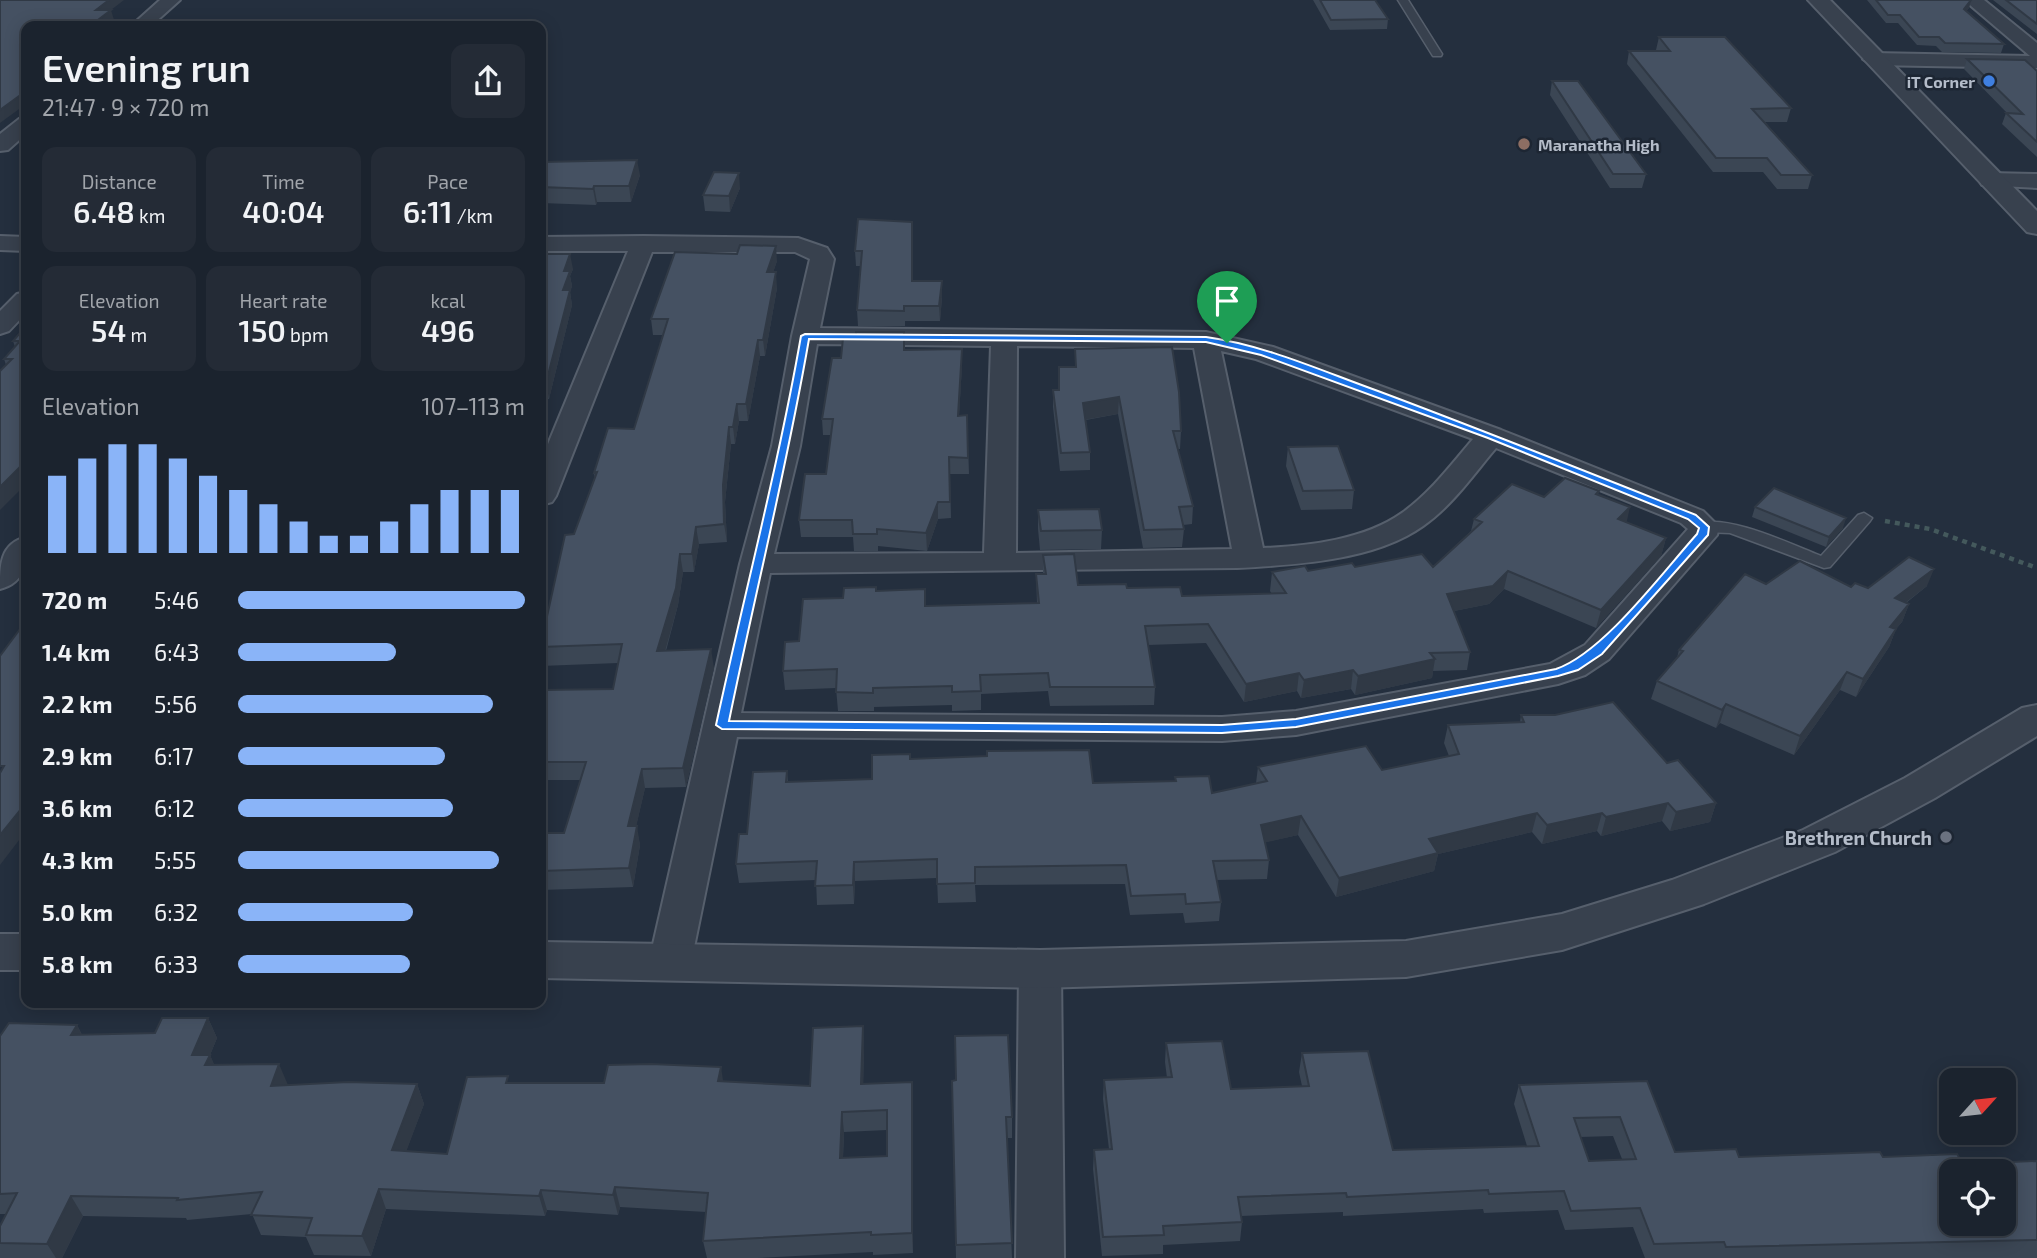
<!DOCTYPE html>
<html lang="en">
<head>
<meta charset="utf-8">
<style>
  :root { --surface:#1b232e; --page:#242b36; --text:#f1f3f6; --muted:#a0a4aa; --line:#39404a; --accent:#8ab4f8 }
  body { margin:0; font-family:"Exo 2",sans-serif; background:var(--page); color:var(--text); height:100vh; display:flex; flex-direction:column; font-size:26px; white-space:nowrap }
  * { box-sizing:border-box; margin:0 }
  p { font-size:23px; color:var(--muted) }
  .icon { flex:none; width:38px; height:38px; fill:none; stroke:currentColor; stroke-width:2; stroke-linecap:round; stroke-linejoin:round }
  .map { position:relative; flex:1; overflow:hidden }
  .details { position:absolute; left:21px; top:21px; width:525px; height:987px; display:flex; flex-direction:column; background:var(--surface); border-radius:14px; box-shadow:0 4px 18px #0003,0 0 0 2px var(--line) }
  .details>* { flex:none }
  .needle { width:46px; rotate:63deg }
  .tools { position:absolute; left:1939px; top:1068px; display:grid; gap:14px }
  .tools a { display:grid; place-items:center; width:77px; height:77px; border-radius:14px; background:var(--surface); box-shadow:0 4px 18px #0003,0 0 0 2px var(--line); font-size:35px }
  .pin { position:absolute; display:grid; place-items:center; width:60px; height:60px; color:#fff; margin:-72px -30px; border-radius:50% 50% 50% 0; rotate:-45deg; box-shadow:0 0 7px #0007 }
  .pin .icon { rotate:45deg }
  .round { display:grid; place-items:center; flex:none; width:74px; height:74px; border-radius:14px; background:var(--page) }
  .summary { display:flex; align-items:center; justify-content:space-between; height:119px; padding:0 21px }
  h1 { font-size:38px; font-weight:600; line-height:52px }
  .stats { display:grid; grid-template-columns:repeat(3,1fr); gap:10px; height:119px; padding:7px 21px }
  .stats div { display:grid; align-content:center; border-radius:14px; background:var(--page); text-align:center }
  .stats b { font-size:30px; font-weight:600 }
  .stats small { font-size:19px; font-weight:400 }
  .stats p { font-size:19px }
  .chart { height:196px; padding:14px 21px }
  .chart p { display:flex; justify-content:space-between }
  .chart svg { width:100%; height:126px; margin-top:7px; stroke:var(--accent); stroke-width:6 }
  ul { padding:0 21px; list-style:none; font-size:23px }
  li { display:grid; grid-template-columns:112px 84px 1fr; align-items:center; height:52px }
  li i { height:18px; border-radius:9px; background:var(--accent) }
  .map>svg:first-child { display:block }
</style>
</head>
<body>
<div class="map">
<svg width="2037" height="1258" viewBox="0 0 2037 1258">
  <rect width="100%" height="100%" fill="#242f3e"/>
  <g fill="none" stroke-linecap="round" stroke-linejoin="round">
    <g stroke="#565f6c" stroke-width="3">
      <path id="service" d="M1398,0H1408L1442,54L1441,56H1433Z
        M1864,513L1872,518L1870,521L1830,567L1824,568L1730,533L1704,532L1696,527C1715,508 1798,547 1821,556L1858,515Z"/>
    </g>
    <g stroke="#565f6c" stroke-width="4">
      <path id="minor" d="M160,0H180L151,26H131Z
        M1964,0H1984L2037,43V68L1873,65L1863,59L1873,53L2030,56Z
        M26,117V134L8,150L0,151V134L19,119Z
        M1990,173L2037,174V188L1982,185L1979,180L1982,175Z
        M0,236L26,237V251L0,250Z
        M643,236L798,238L827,248L834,259L820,328L1206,332L1273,347L1501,430L1703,511L1719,527L1717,535L1609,659L1585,675L1558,684L1296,735L1222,741L737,737L691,962L685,973L670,978L655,973L649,962L740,564L772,446L792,336L810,259L795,252H652L556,496L552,502L541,505V461L628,251H541V237ZM817,344L991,346L984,553L774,554L800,446ZM1017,346L1194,348L1232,549L1016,553ZM1221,351L1256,359L1473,439C1451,465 1430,493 1402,513C1364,540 1308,546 1263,548ZM1496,448L1681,523L1688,529L1585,645L1550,664L1296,711L1222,717L741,713L770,573L1236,568C1293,565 1374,561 1423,526C1452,506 1473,475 1496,448Z
        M26,292V313L9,331L0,334V311L17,294Z
        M26,537C27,560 27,582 0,589C0,565 0,544 26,537Z
        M1040,953L1055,958L1061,969L1064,1258H1016L1019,969L1025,958Z"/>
    </g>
    <g stroke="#565f6c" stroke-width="4">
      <path id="tertiary" d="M1808,0H1830L2037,211V234L2027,232Z
        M2037,705V736L1935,798L1835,852L1704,904L1562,950L1406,977L1040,988L541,978V942L1040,950L1406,941L1562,914L1672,880L1803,830L1905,778L2022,708Z
        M0,934H26V970H0Z"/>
    </g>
    <path stroke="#44595c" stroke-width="4.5" stroke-dasharray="5 5" stroke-linecap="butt" d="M1885,521L1930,529L2037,568"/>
    <use href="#service" fill="#38414e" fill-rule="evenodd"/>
    <use href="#minor" fill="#38414e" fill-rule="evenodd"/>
    <use href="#tertiary" fill="#38414e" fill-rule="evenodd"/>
  </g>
  <path fill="#3b4654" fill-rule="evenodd" d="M1313,0H1375L1388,19L1387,29L1330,30Z
    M1867,0H1971L1969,8L1966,11L2004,44L2001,53L1942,52L1936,46L1917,45L1898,23H1886Z
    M1993,0H2037V34Z
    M1659,37L1791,108L1787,122H1765L1812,175L1808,189H1777L1763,172H1713L1627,64L1629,51H1657L1656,50Z
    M1967,59L2037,71V157L2002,124L2006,113L2008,114L1964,69Z
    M1552,81L1646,174L1642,188H1610L1550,95Z
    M541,162L640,175L631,202H597L596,205L541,203Z
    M740,188L730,212L705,211L703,195Z
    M913,237V281H942V297L940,321H905V326H858L857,310L861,266H856L855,251Z
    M541,254L573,269L570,276L572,286L570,292L572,305L549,399L541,400Z
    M777,261L773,272L777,288L765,356H760L748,421H739L735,444H731L725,502L727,542L699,544L694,572H683L678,605L666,651L714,668L686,787L645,788L636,826L640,845L633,887L541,890V833H564L581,780H541V690L613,689L618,663L541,666V622L546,621L574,534L595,479L594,473L634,429L663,335H653L651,319Z
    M26,326L0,510L6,365L4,359L15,347L13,341Z
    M905,350L962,365L959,416L967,415L969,474H950L951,518L938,519L927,551L878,546V551H854L853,537H801L799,520L826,474L831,435H823L822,419Z
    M1059,367L1181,431L1180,449H1178L1193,506L1192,524L1183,525L1184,529L1182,547L1143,548L1118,414L1086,420L1090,452V470L1060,471L1053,407V390H1059Z
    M1288,447L1354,490L1352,509L1301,510L1286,466Z
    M1599,491L1598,495L1626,522L1666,538L1661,556L1596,628L1504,589L1489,604L1454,611L1470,652L1467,670L1433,671L1432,678L1355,695L1351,689L1301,698L1297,691L1244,702L1206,643L1148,645L1155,687L1154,705L1050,706L1048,691L981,694V710L952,711V705L874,707V711H838L836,688L785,690L783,671L799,641L876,591L925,606L1037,603L1036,574H1043V555L1078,585L1127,588L1182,596L1272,594L1270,591L1272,572L1308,571L1355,567H1433L1471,531L1474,519L1544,497Z
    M1755,507L1843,528L1826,547L1752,517Z
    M1038,510L1102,530L1101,549L1040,550L1038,529Z
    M1766,584L1868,588L1927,586L1906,603L1909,604L1902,622L1896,629L1889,647L1856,697L1840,690L1794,755L1720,723L1716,728L1651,699L1657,681L1677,658L1679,650Z
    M1521,715L1667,763L1716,803L1710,822L1670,831L1662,821L1601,836L1597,831L1542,844L1532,832L1438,854L1434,871L1336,897L1298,835L1265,842L1269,860L1267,879L1217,880L1221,902L1219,921L1185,923L1183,913L1130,915L1125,884L975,885L976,902L938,903L937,878L855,881L854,904L817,905L816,880L739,883L736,864L747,834L787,771L788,782L872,779L910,759L1093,783L1175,781V777L1212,793L1256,783L1258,767L1382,770L1449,756L1444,743L1448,725L1520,722Z
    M208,1018L217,1038L210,1055L214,1065L288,1085L417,1084L424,1104L406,1151L447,1154L510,1083L723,1082L810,1086L863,1026L864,1047L863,1084L912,1082L913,1103V1253L873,1255V1252L757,1258H707L703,1241L706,1212L620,1207L618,1215L547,1210L545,1216L386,1209L371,1256L314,1255L306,1237L261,1235L252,1214L187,1220L186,1218L83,1216L62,1258H0V1226L6,1214H0V1036L77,1025L82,1035L155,1033ZM887,1130V1156L843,1158L844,1132Z
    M1166,1043L1231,1089L1302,1086L1299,1072L1302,1053L1393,1150L1527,1146L1514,1104L1519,1085L1647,1081L1675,1152L1739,1157H1883L1963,1164L2037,1161V1258H1645L1633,1227L1565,1230L1558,1210L1484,1213L1483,1209L1343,1216V1212L1241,1216L1242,1222L1240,1241L1163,1245V1254L1102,1256L1093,1169L1094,1150L1109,1149L1103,1099L1104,1080L1167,1078L1165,1062ZM1613,1136L1622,1159L1589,1161L1580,1137Z
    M952,1081L1012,1117V1138H1007L1012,1258H956Z"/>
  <path fill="#303945" d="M109,0H124L111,10L114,20L106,26H90L96,10Z
    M1971,0L1969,8L1961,17L1964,9Z
    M26,91V104L0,123V110Z
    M637,160L640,175L631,202L629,186Z
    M739,173L740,188L730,212L729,196Z
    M594,186L597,202L596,205L593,189Z
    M776,246L777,261L768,288L767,272Z
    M570,254L573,269L570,276L572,286L570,292L572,305L549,399L546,383L564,271Z
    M776,272L777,288L765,356L763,340Z
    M942,281V297L940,321L939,306Z
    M758,340L760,356L748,421L746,404Z
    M962,349V365L958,432V416Z
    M1119,397L1118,414L1083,420V403Z
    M737,404L739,421L735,444L733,427Z
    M729,427L731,444L725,502L727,542L724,524L723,485Z
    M26,461V484L0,510V487Z
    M938,502V519L927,551L926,533Z
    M1630,507L1626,525L1618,519Z
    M1846,518L1843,528L1826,547L1829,537Z
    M696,527L699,544L694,572L692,554Z
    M1666,538L1661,556L1596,628L1601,610Z
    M680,554L683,572L678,605L660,669L657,651Z
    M1934,569L1927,586L1888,616L1895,598Z
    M1508,571L1504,589L1489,604L1444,613L1447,594Z
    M1909,604L1902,622L1896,629L1889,647L1856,697L1863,679L1890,627Z
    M711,649L714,668L686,787L683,768Z
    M1435,659L1432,678L1355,695L1358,676Z
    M1353,670L1351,689L1301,698L1304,680Z
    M1847,672L1840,690L1794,755L1800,736Z
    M1299,673L1297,691L1244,702L1246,684Z
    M1726,704L1720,723L1716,728L1722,710Z
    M642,769L645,788L632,845L628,826Z
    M25,803L26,805V831L0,865V835Z
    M1668,803L1662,821L1601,836L1606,817Z
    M1716,803L1710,822L1670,831L1676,812Z
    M1537,813L1532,832L1438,854L1434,871L1336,897L1339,878L1429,839Z
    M1602,813L1597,831L1542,844L1547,825Z
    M1301,816L1298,835L1259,844L1261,825Z
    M637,826L640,845L633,887L629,868Z
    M854,862L855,881L854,904L853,885Z
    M208,1018L217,1038L210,1055L219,1075L192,1055Z
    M77,1025L87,1045L71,1035Z
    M863,1026L864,1047L863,1104L861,1084Z
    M279,1064L288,1085L271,1086Z
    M721,1067L724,1087L718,1081Z
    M912,1082L913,1103V1253L912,1233Z
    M417,1084L424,1104L399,1171L392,1150Z
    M842,1112L844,1132L842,1178L840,1158Z
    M615,1187L620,1207L618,1215L613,1195Z
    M379,1189L386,1209L371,1256L362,1236Z
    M541,1190L547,1210L545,1216L539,1196Z
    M71,1196L83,1216L62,1258H56L47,1244Z"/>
  <path fill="#455162" stroke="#303945" stroke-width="2" fill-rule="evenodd" d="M0,0H109L96,10H111L90,26H26V91L0,110Z
    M1320,0H1375L1388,19L1331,20Z
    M1876,0H1971L1964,9L2004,44L1945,43L1939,37H1919L1900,15H1888Z
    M2006,0H2037V24Z
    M1659,37H1725L1791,108L1752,109L1812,175H1781L1767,158H1716L1629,51H1670Z
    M1967,59L2025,60L2037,71V142L2006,113L2023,114Z
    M1552,81H1578L1646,174H1613Z
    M637,160L629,186H594L593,189L541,187V162Z
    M714,172L739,173L729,196L703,195Z
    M858,219L912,222V281H942L939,306H904V311L857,310L862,251H855Z
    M740,245L776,246L767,272H776L763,340H758L746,404H737L733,427H729L723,485L724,524L696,527L692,554H680L676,588L657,651L711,649L683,768L642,769L628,826H637L629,868L541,871V833H564L586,762H541V690L613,689L622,644L541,647V622L546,621L565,535L574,534L597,472L594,473L608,428L634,429L668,319H651L675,252L737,254Z
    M541,254H570L564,271H570L563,290H570L546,383H541Z
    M26,326V461L0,487V371L12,359H4L20,341H13Z
    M856,332H904V350L962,349L958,416L967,415L968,458L949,457L950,502H938L926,533L877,529V534H853L852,520H799L805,474H826L833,419H822L832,358H841L843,338H856Z
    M1172,347L1179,392L1181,431H1173L1193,506L1179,507L1184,529L1144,530L1119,397L1083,403L1090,452L1061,453L1053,390H1059V367H1076L1075,349Z
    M1338,446L1354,490L1303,491L1288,447Z
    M1565,478L1599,491L1596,494L1630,507L1618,519L1666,538L1601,610L1508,571L1493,586L1447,594L1470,652L1430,653L1435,659L1358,676L1353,670L1304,680L1299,673L1246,684L1208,624L1145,626L1155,687H1050L1048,673L980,675L981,691L952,692V686L873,688V693L836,692L837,669L783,671L785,642L799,641L803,599L843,598L844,588L876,587V591L925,589V606L1039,603L1036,574H1046L1043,555L1074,554L1078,585L1126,584L1127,588L1180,587L1182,596L1286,593L1272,572L1305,566L1308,571L1352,563L1355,567L1422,554L1433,567L1482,522L1474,519L1512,484L1544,497Z
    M1774,488L1846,518L1829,537L1755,507Z
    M1099,509L1102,530L1041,531L1038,510Z
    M1909,557L1934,569L1895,598L1909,604L1890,627L1896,629L1863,679L1847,672L1800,736L1726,704L1722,710L1657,681L1683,651L1679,650L1745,574L1766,584L1800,561L1851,587L1855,583L1868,588Z
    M26,621V803L0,835V773L4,766H0V656Z
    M1613,702L1667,763L1678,760L1716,803L1676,812L1668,803L1606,817L1602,813L1547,825L1537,813L1429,839L1438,853L1339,878L1301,816L1261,825L1269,860L1213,861L1221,902L1186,904L1185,894L1131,896L1126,865L975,867V883L937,884V859L854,862L853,885L815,886L817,861L736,864L739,834H747L753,772L787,771L786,782L872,779V755L910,754V759L987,756V751L1089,750L1093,783L1176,781L1175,777L1209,776L1212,793L1267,781L1258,767L1366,746L1382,770L1459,754L1448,725L1524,722L1521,715H1555Z
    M162,1018H208L192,1055H210L205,1065L279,1064L271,1086L348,1082L417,1084L392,1150L447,1154L467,1077L508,1076L506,1083H604L608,1065L651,1064L721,1067L718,1081L810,1086L813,1028L863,1026L861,1084L912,1082V1233L871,1235V1232L703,1241L708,1193L615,1187L613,1195L541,1190L539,1196L379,1189L362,1236L306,1235L312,1218L251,1215L262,1192L177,1200L178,1198L71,1196L47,1244L0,1243V1226L17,1193L0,1194V1036L9,1023L77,1025L71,1035L155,1033ZM887,1110V1156L840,1158L842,1112Z
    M1008,1035L1012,1117H1006L1012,1243L956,1245L952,1081L956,1080L955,1036Z
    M1222,1041L1231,1089L1309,1086L1302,1053L1368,1051L1393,1150L1539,1146L1519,1085L1647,1081L1675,1152L1736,1149L1739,1157L1880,1152L1883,1157L1957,1154L1963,1164L2037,1161V1240L1726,1247L1724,1242L1654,1244L1640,1208L1571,1211L1564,1191L1489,1194L1488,1190L1347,1197L1346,1193L1238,1197L1242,1222L1163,1226L1164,1235L1103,1237L1094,1150L1112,1149L1104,1080L1172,1077L1166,1043ZM1620,1117L1636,1159L1589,1161L1574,1118ZM1951,1171H2004V1223H1951Z"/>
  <path fill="#1a73e8" stroke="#fff" stroke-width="2" fill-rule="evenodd" d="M805,334L1206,337C1265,345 1322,371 1378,391C1485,431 1590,473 1696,515L1709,527L1708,535L1602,654L1578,670L1558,676L1296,727L1222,733L722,729L716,725C744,595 778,467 801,336ZM809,339L1206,342L1261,355L1488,438L1688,519L1699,528L1697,534C1662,573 1603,653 1556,669L1296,719L1222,725L729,721C755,594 787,467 809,339Z"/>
  <circle fill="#3f7fe0" stroke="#1d2633" stroke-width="2.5" cx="1989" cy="81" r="7"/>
  <circle fill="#8d6e63" stroke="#1d2633" stroke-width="2.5" cx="1524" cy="144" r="7"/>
  <circle fill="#6b7280" stroke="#1d2633" stroke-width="2.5" cx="1946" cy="837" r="7"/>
  <g text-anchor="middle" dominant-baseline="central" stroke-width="5" stroke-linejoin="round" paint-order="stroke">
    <g font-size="16" font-weight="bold" fill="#b4bcc9" stroke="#1d2633" text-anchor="end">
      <text x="1975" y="81">iT Corner</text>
      <text x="1538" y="144" text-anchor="start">Maranatha High</text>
    </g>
    <g font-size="19" font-weight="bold" fill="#b4bcc9" stroke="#1d2633" text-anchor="end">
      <text x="1932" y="837">Brethren Church</text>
    </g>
  </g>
</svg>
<div class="tools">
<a><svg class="needle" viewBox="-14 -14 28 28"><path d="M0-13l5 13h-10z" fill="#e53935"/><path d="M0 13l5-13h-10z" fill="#a0a4aa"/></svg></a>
<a><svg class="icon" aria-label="locate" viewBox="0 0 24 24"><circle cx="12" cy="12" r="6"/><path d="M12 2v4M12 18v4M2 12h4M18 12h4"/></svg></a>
</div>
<div class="pin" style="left:1227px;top:343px;background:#1e9e55"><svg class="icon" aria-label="arrive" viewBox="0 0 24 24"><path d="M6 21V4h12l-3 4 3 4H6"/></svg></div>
<section class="details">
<div class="summary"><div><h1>Evening run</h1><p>21:47 · 9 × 720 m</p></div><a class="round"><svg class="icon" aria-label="share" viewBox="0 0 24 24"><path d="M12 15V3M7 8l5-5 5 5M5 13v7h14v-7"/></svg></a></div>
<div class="stats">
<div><p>Distance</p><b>6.48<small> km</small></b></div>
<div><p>Time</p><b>40:04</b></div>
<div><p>Pace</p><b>6:11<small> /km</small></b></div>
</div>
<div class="stats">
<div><p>Elevation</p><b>54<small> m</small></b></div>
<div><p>Heart rate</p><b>150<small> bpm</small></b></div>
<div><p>kcal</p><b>496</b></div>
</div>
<div class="chart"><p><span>Elevation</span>107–113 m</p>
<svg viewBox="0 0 160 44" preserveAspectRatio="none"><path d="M5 44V17M15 44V11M25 44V6M35 44V6M45 44V11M55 44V17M65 44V22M75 44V27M85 44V33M95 44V38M105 44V38M115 44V33M125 44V27M135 44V22M145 44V22M155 44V22"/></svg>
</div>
<ul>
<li><b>720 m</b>5:46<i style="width:100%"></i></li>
<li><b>1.4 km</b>6:43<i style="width:55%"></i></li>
<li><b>2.2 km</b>5:56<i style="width:89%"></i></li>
<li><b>2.9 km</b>6:17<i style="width:72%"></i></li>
<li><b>3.6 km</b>6:12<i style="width:75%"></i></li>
<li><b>4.3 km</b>5:55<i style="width:91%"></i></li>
<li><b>5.0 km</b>6:32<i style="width:61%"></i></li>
<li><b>5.8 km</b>6:33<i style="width:60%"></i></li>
</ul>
</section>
</div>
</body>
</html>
